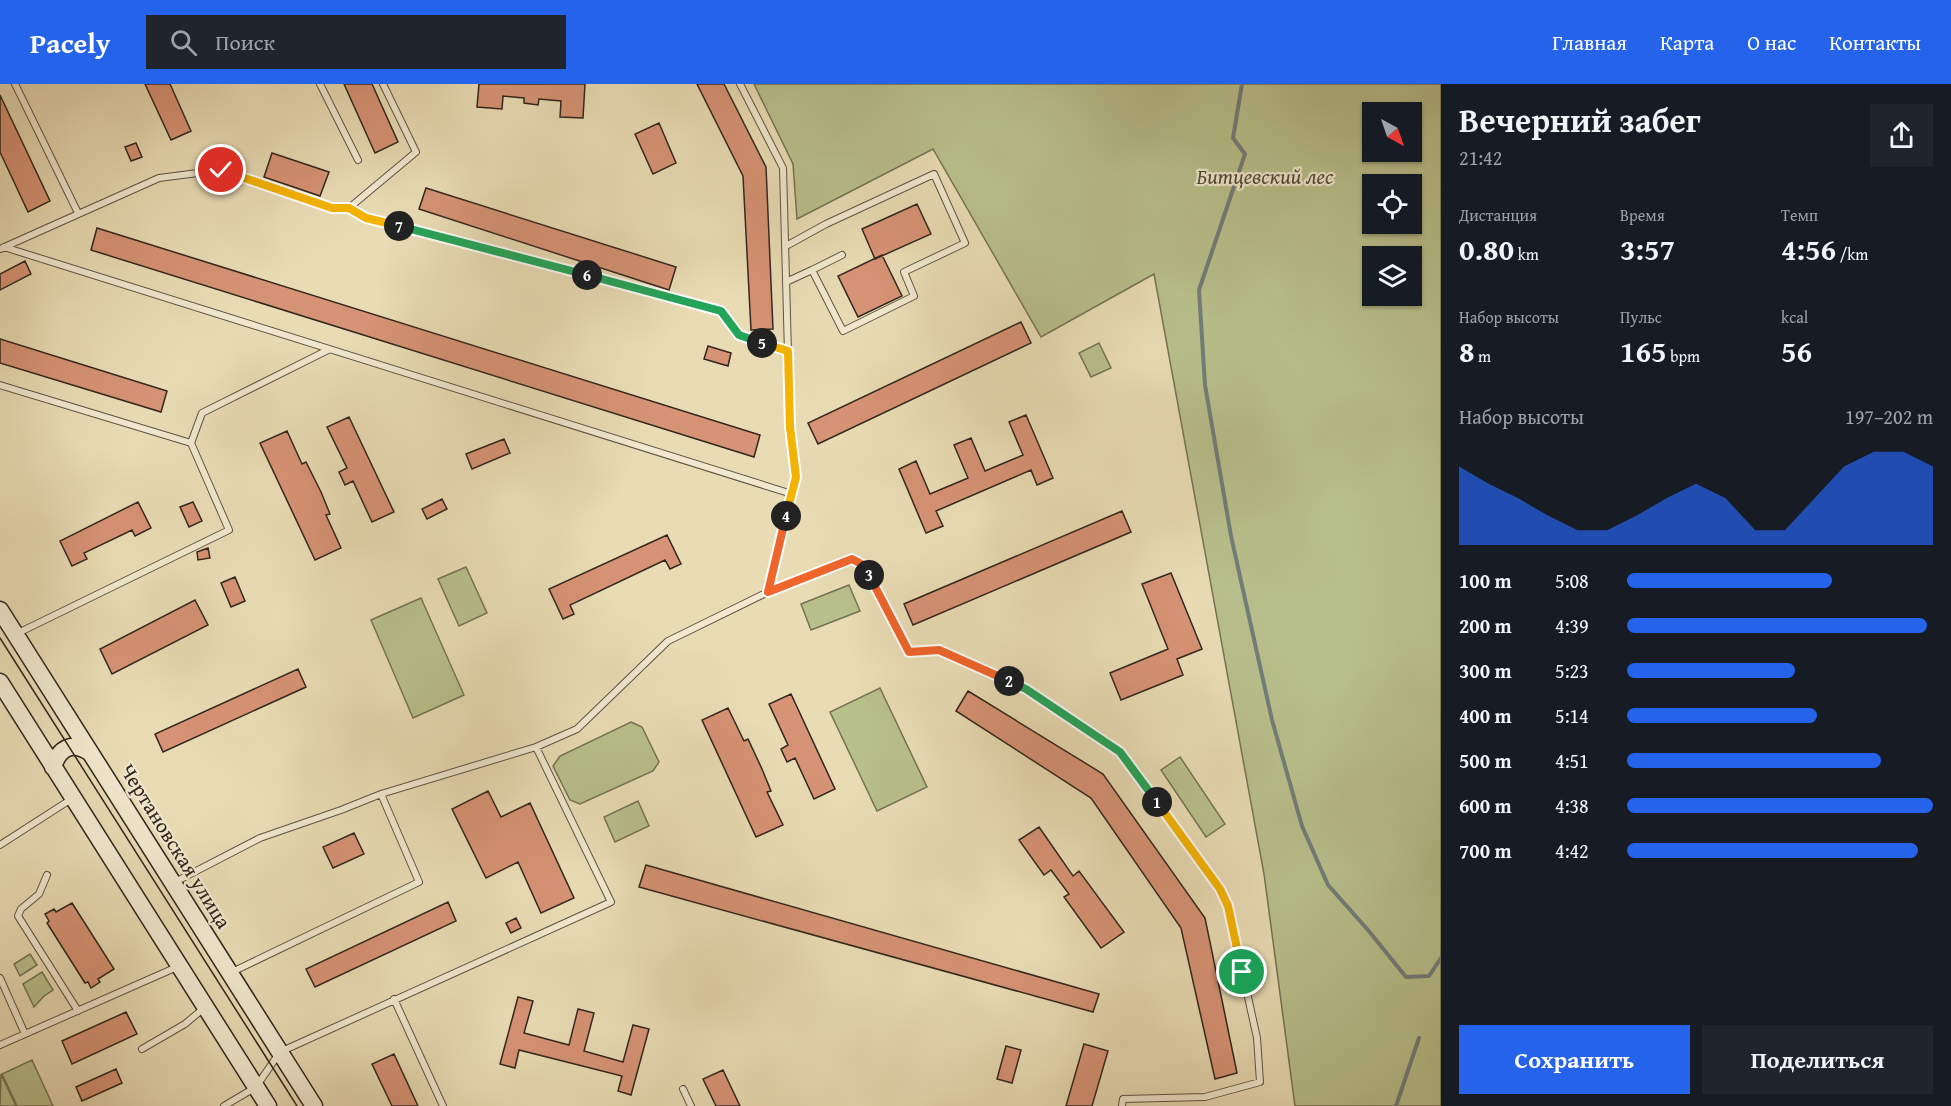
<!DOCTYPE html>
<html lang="ru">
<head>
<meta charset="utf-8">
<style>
  :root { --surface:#171b24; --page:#20242c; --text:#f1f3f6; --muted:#9ea1a6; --accent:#2563eb }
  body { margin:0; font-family:"Gentium Book Plus",serif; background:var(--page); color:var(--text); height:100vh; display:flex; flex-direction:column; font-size:22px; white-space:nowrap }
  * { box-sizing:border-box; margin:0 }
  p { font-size:20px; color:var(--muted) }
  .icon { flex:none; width:33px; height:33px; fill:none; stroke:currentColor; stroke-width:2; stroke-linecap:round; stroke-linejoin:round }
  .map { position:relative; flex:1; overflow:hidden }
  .details { display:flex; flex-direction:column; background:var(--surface); width:510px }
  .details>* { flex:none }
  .needle { width:39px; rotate:140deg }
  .fabs { position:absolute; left:1362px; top:18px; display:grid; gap:12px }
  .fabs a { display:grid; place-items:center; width:60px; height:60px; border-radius:0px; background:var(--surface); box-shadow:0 2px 4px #0004; font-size:30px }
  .pin { position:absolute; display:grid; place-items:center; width:51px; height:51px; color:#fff; margin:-26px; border:3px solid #fff; border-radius:50%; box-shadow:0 2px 6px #0007 }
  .km { position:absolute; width:30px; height:30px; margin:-15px; border-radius:50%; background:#222; color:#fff; font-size:16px; line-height:30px; text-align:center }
  .round { display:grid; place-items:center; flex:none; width:63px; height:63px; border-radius:0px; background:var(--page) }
  .head { display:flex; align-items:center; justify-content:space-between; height:102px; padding:0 18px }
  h1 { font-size:33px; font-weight:700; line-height:45px }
  .figures { display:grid; grid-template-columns:repeat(3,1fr); gap:9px; height:102px; padding:6px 18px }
  .figures div { display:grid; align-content:center }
  .figures b { font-size:30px; font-weight:700 }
  .figures small { font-size:16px; font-weight:400 }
  .figures p { font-size:16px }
  .chart { height:168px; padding:12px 18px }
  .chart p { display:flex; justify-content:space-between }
  .chart svg { width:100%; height:108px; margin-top:6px; fill:var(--accent); opacity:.7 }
  .cta { display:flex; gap:12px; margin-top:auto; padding:12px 18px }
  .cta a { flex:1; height:69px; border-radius:0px; background:var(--accent); color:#fff; font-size:24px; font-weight:700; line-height:69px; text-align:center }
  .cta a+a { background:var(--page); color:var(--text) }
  ul { padding:0 18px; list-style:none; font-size:20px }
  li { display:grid; grid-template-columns:96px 72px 1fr; align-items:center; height:45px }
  li i { height:15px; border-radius:8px; background:var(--accent) }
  header { display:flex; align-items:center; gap:36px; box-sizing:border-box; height:84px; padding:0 30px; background:var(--accent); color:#fff }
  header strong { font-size:28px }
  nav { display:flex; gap:33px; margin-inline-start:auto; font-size:21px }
  .search { width:420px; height:54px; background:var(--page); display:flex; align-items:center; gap:15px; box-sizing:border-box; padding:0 21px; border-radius:0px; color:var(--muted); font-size:22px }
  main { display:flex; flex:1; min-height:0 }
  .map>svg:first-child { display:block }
</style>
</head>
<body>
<header>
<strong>Pacely</strong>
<div class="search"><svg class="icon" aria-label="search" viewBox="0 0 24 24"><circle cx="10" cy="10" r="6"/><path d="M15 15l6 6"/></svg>Поиск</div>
<nav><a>Главная</a><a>Карта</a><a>О нас</a><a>Контакты</a></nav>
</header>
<main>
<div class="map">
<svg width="1441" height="1022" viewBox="0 0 1441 1022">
  <rect width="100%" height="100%" fill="#e9dcb5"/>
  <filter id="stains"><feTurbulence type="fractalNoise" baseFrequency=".00333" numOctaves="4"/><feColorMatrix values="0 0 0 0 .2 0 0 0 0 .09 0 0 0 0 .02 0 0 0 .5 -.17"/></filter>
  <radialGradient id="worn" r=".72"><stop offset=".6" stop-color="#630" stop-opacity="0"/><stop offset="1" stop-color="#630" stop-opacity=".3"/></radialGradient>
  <path fill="#b8c08c" stroke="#747354" stroke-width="1.5" fill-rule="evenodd" d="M754,0H1441V1022H1295L1264,790L1154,190L1041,253L933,65L797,135L793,80ZM1372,28H1412V68H1372ZM1372,100H1412V140H1372ZM1412,172V212H1372V172Z
    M1099,259L1111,284L1091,293L1079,269Z
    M466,483L487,529L459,542L438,495Z
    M849,501L860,527L811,546L801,520Z
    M421,514L464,611L413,634L371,536Z
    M880,604L927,703L877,727L830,628Z
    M631,638L642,643L659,678L653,687L580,720L570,716L553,682L560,672Z
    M1180,673L1225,740L1206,753L1161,686Z
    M638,717L649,742L615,758L604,733Z
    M30,870L37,881L20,892L14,880Z
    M42,888L53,906L44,912L34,923L23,900Z
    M32,976L53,1022H17L2,990Z
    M1,990L16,1022H0Z"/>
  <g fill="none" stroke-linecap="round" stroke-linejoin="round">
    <path stroke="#727e7b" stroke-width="4" d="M1242,0L1233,54L1245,70L1199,206L1205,301L1231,452L1272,636L1302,742L1328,801L1368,846L1406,893L1429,892L1441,874
      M1396,1022L1419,954"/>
  </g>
  <path fill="#d79375" stroke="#31261d" stroke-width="1.5" d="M145,0H170L191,47L171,56Z
    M344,0H372L398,58L375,69Z
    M479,0H585L583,34L560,33L561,17L539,15L538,21L524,19V14L503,12L502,25L477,23Z
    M697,0H724L766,83L773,245L751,246L743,92Z
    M0,11L50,117L28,128L0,68Z
    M659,39L676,79L653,90L635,50Z
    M136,59L142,73L131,77L125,63Z
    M272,69L329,88L320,112L264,93Z
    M426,104L676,183L669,206L419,125Z
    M917,120L931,150L875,175L862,145Z
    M97,144L760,351L754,373L91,166Z
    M882,171L902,212L858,233L838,192Z
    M25,177L31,190L0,206V190Z
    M1021,238L1031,259L818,360L808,339Z
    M0,255L167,307L161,328L0,279Z
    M708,262L731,269L728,282L704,275Z
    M1026,331L1053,394L1037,401L1031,386L936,427L943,442L926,449L899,385L916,377L930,410L968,394L954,361L971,354L985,387L1023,371L1009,338Z
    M349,333L394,428L372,438L353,397L345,401L339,388L347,384L327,343Z
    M287,347L302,380L306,378L321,408L330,430L326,431L341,464L315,476L260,359Z
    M504,355L510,369L472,385L466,370Z
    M442,415L447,425L427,435L422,425Z
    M138,418L151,444L135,452L132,446L84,469L87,475L72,482L60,457Z
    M193,418L202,437L189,443L180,423Z
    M1122,427L1131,448L913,541L904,520Z
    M667,451L681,480L670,485L665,476L570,521L574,530L563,535L549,505Z
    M208,464L210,474L198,476L197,468Z
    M1171,489L1202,565L1177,575L1183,591L1121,616L1110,589L1168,565L1142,500Z
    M235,493L245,517L231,523L221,499Z
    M195,516L208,541L112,590L100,565Z
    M298,585L306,603L163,668L155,650Z
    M968,607L1103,690L1205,834L1237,989L1215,995L1181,844L1091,714L956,627Z
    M791,610L835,705L814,715L795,674L787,678L781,665L788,661L769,620Z
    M728,624L744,657L748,655L762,685L771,707L767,708L783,741L756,753L702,636Z
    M488,707L501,733L530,719L574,814L541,829L518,778L486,794L452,725Z
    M1039,743L1073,792L1079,787L1124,848L1101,864L1064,813L1069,810L1051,786L1044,791L1019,756Z
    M354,749L364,770L333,784L323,763Z
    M646,781L1099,910L1093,928L639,803Z
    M448,818L456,837L315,903L306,885Z
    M72,819L114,885L98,895L100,898L91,904L88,898L85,899L47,839L49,837L45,830L54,825L56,828Z
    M516,834L521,844L511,849L506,839Z
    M518,913L533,917L524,949L569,961L578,925L594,929L584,967L623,978L633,941L649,945L631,1011L618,1007L622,992L519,966L515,984L500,980Z
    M126,928L137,950L72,980L62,957Z
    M1084,960L1108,967L1092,1022H1066Z
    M1006,962L1021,966L1012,999L997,995Z
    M394,970L418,1022H392L372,980Z
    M116,985L122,999L82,1017L76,1003Z
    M723,986L740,1022H716L703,995Z"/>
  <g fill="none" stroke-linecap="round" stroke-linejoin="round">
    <g stroke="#5f5443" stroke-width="8">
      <path id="service" d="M15,0L78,129
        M320,0L358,76
        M740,0L783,84L790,343L796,393L768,508
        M349,124L416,68L383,0
        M786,162L826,140L934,90L965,159L904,188L914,212L843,247L812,186L842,171
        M4,163L792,410
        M0,165L159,94L221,86L332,125L349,124L366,133L721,227L739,251L788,267
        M786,198L812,186
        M0,301L191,359
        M16,550L229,446L191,359L202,329L328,266
        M0,761L73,714
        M47,791L39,810L21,825L18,832L78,927
        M173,799L260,754L341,726L381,710L536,663L577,645L668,557L768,508L852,475L865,482L909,568L939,566L1026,605L1120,668L1220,805L1228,822L1257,954L1260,998L1205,1013L1123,1015L1122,1022
        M230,889L419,798L381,710
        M0,894L25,950
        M394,915L443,1022
        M0,961L177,883
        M142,965L185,940L204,924
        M683,1005L691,1022
        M224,1022L256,1003L280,968L611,818L536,663"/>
    </g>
    <g stroke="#31261d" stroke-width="19">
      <path id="secondary" d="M0,526L314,1022
        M0,598L268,1022
        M53,683C59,664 72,657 89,668"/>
    </g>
    <use href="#service" stroke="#f1e8cf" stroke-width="6"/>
    <use href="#secondary" stroke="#f1e8cf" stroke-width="16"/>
    <path stroke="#31261d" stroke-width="1.5" d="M0,554L297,1022"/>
  </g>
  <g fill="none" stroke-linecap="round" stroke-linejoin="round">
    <g stroke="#fff" stroke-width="12">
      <path id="split-1" d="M1157,718L1220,805L1228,822L1242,888"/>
    </g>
    <g stroke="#fff" stroke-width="12">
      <path id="split-2" d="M1009,597L1026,605L1120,668L1157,718"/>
    </g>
    <g stroke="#fff" stroke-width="12">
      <path id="split-3" d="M869,491L909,568L939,566L1009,597"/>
    </g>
    <g stroke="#fff" stroke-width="12">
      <path id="split-4" d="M786,432L768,508L852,475L865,482L869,491"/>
    </g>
    <g stroke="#fff" stroke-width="12">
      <path id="split-5" d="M762,259L788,267L790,343L796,393L786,432"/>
    </g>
    <g stroke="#fff" stroke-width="12">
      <path id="split-6" d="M587,191L721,227L739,251L762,259"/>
    </g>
    <g stroke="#fff" stroke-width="12">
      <path id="split-7" d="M399,142L587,191"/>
    </g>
    <g stroke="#fff" stroke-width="12">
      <path id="split-8" d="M221,86L332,124H349L366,134L399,142"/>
    </g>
    <use href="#split-1" stroke="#f5b400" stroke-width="8"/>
    <use href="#split-2" stroke="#22a559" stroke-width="8"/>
    <use href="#split-3" stroke="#f0652b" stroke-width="8"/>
    <use href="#split-4" stroke="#f0652b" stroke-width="8"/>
    <use href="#split-5" stroke="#f5b400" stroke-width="8"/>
    <use href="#split-6" stroke="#22a559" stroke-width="8"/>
    <use href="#split-7" stroke="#22a559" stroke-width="8"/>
    <use href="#split-8" stroke="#f5b400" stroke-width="8"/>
  </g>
  <g text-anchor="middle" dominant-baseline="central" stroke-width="4.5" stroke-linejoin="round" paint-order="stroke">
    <g font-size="21" font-style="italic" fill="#534c39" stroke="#f1e8cf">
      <text x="1265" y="92">Битцевский лес</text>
    </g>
    <g font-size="21" fill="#31261d" stroke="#f1e8cf">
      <text transform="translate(176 762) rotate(58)">Чертановская улица</text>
    </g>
  </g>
  <rect width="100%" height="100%" filter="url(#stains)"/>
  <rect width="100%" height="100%" fill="url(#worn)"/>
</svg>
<div class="fabs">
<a><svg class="needle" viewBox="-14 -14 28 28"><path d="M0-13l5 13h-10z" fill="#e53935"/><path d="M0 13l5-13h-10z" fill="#9ea1a6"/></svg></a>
<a><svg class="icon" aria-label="locate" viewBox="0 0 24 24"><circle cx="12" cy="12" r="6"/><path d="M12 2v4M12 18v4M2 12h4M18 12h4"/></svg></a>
<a><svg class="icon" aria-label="layers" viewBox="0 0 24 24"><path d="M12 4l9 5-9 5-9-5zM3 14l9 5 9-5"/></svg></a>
</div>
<div class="pin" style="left:1242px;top:888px;background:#1e9e55"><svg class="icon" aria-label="arrive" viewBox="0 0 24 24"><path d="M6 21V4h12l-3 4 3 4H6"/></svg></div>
<div class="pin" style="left:221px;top:86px;background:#d93025"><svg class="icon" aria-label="check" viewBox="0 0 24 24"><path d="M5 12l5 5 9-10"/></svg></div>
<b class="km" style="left:1157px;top:718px">1</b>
<b class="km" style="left:1009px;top:597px">2</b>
<b class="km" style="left:869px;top:491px">3</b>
<b class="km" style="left:786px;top:432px">4</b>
<b class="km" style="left:762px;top:259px">5</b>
<b class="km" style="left:587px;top:191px">6</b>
<b class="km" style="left:399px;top:142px">7</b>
</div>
<section class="details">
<div class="head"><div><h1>Вечерний забег</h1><p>21:42</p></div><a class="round"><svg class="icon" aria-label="share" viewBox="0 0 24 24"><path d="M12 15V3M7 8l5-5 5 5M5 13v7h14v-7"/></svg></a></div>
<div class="figures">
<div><p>Дистанция</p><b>0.80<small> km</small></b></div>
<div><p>Время</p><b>3:57</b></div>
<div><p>Темп</p><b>4:56<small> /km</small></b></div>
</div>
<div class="figures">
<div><p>Набор высоты</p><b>8<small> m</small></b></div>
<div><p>Пульс</p><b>165<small> bpm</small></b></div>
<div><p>kcal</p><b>56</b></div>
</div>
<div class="chart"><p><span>Набор высоты</span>197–202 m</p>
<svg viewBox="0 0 160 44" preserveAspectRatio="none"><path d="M0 44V12L10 19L20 25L30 32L40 38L50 38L60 32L70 25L80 19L90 25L100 38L110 38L120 25L130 12L140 6L150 6L160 12V44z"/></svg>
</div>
<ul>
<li><b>100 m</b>5:08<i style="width:67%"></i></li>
<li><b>200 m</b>4:39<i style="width:98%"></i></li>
<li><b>300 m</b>5:23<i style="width:55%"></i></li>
<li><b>400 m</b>5:14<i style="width:62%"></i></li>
<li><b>500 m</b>4:51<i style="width:83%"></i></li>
<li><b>600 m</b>4:38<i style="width:100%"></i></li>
<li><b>700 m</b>4:42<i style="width:95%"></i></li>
</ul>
<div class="cta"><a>Сохранить</a><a>Поделиться</a></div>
</section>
</main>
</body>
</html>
